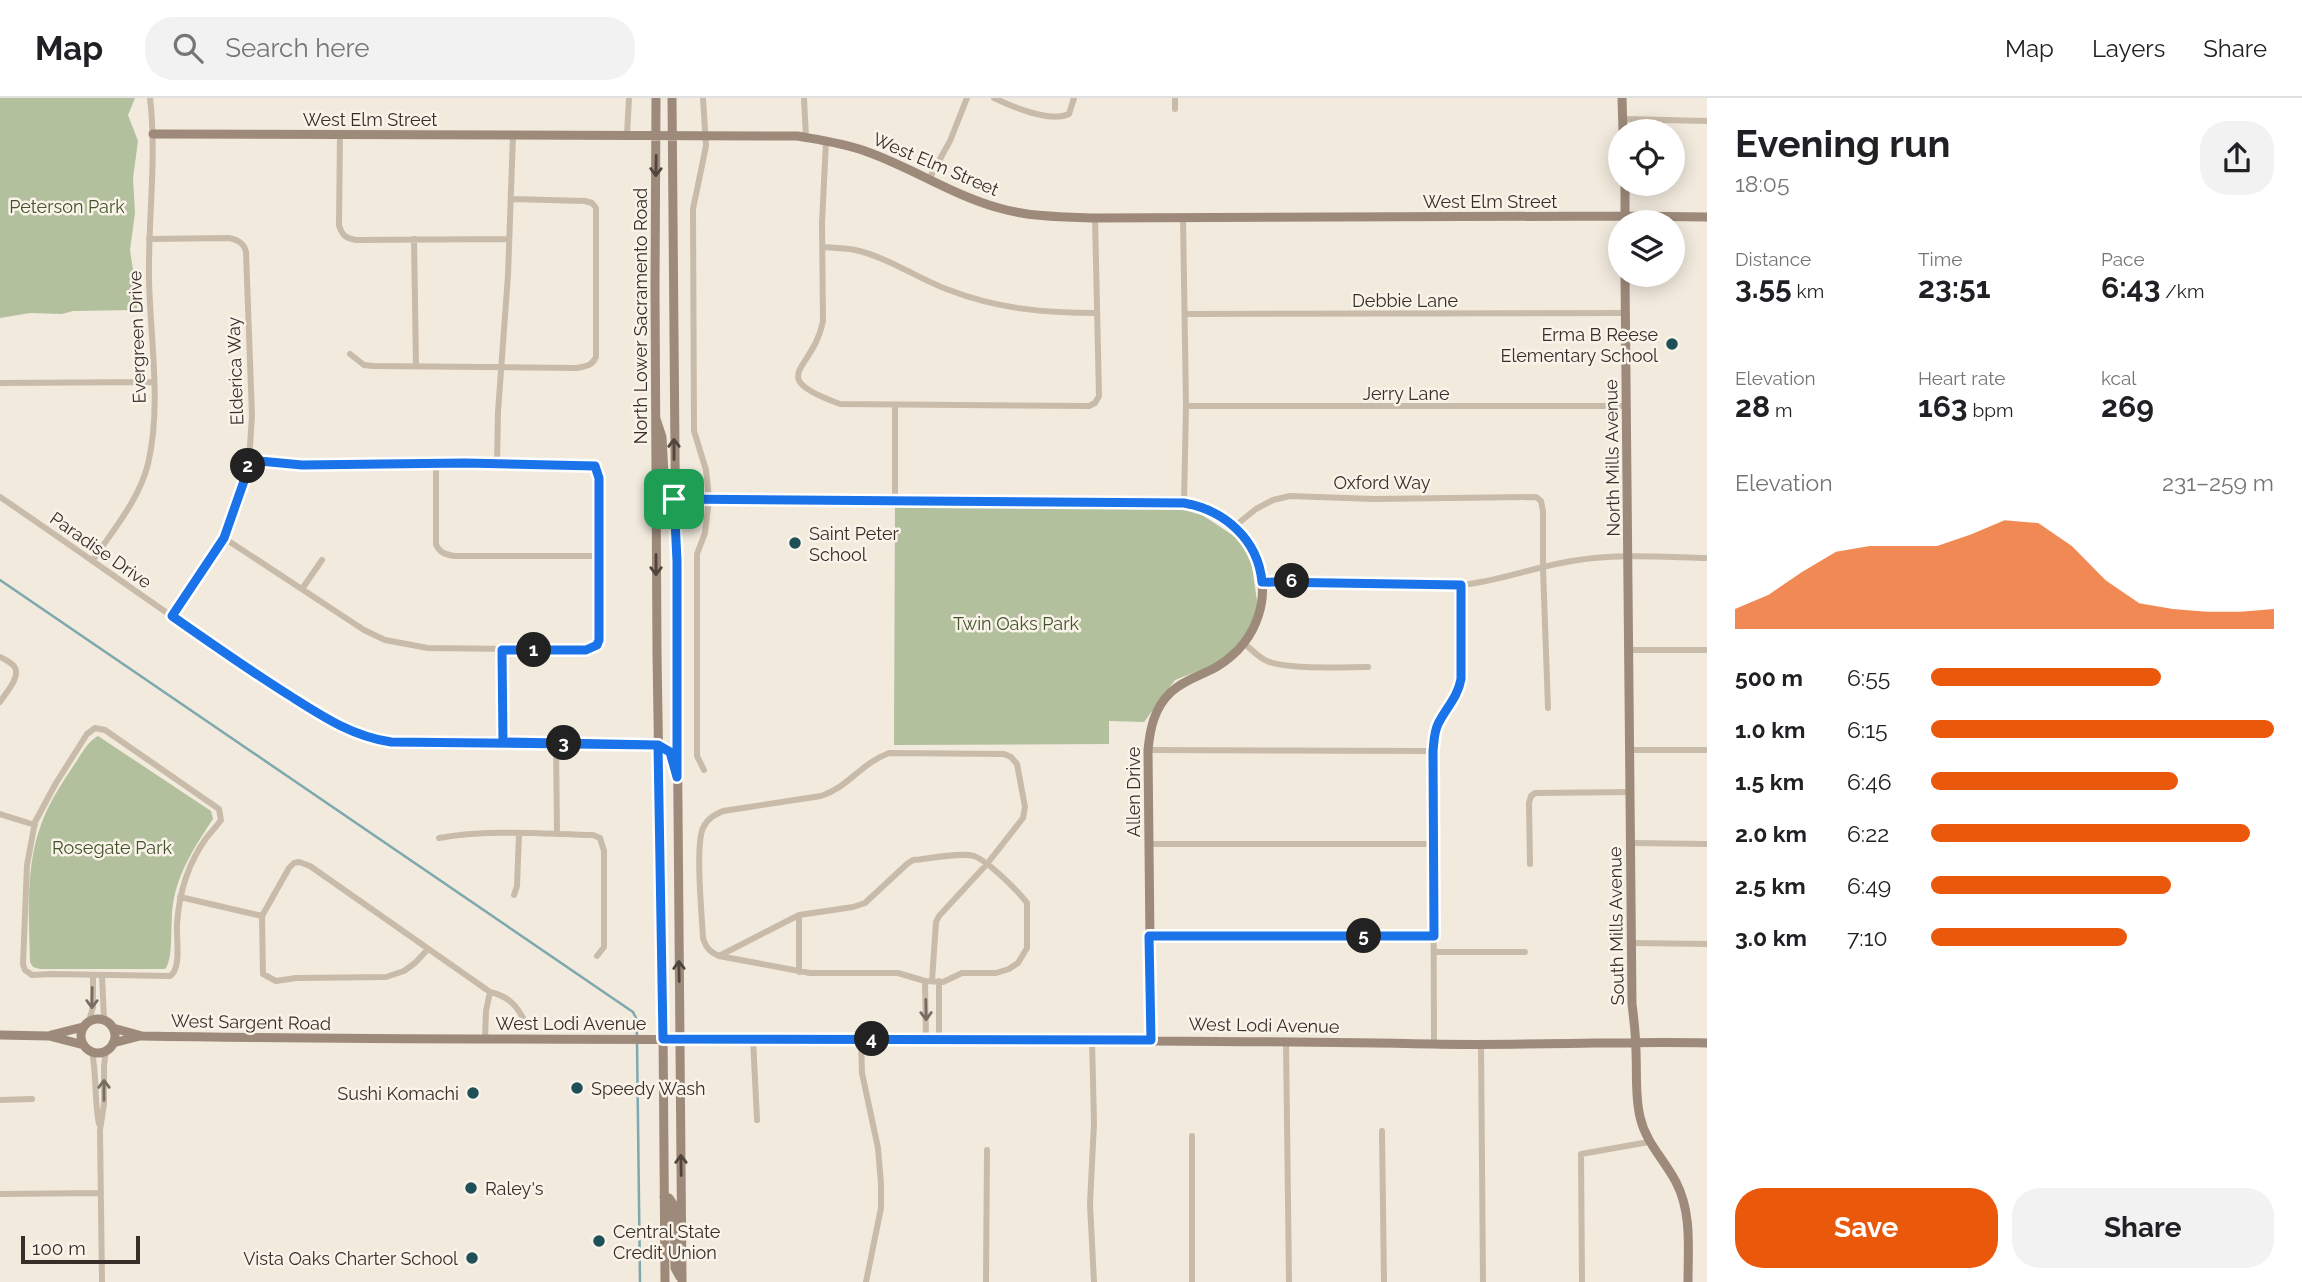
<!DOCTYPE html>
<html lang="en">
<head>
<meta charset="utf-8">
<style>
  :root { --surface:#fff; --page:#f2f2f2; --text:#202124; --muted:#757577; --line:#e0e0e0; --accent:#ea580c }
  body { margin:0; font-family:Raleway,sans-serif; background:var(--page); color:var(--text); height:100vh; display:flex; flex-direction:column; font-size:26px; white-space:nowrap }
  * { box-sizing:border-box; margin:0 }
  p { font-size:23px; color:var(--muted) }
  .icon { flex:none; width:38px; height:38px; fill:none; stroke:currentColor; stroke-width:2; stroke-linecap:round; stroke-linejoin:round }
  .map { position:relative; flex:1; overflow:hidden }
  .drawer { display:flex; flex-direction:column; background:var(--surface); width:595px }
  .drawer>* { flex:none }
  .controls { position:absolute; left:1608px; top:21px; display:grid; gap:14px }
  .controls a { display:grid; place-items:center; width:77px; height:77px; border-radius:50%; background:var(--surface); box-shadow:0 4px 18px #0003; font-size:35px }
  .scale { position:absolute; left:21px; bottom:18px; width:119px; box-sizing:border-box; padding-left:7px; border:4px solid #372e29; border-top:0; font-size:19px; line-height:24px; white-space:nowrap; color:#372e29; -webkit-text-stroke:5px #f9f3e9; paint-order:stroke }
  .pin { position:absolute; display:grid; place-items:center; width:60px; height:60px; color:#fff; margin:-30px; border-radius:14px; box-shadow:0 4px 10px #0006 }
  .km { position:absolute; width:35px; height:35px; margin:-18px; border-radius:50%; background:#222; color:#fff; font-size:19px; line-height:35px; text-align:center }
  .round { display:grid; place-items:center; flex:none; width:74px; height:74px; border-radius:28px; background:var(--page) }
  .summary { display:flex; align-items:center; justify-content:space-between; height:119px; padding:0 28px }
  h1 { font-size:38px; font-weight:700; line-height:52px }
  .stats { display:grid; grid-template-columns:repeat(3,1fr); gap:10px; height:119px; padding:7px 28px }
  .stats div { display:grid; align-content:center }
  .stats b { font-size:30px; font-weight:700 }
  .stats small { font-size:19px; font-weight:400 }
  .stats p { font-size:19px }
  .chart { height:196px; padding:14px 28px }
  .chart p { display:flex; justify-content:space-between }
  .chart svg { width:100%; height:126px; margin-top:7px; fill:var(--accent); opacity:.7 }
  .cta { display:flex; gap:14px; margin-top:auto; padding:14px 28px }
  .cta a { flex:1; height:80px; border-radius:28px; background:var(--accent); color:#fff; font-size:28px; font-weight:700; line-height:80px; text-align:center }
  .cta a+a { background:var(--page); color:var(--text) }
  ul { padding:0 28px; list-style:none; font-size:23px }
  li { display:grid; grid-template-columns:112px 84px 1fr; align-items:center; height:52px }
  li i { height:18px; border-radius:9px; background:var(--accent) }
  header { display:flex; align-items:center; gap:42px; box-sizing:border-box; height:98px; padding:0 35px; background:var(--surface); border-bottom:2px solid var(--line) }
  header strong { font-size:33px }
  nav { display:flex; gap:38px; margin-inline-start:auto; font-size:24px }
  .search { width:490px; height:63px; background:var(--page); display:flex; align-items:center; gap:18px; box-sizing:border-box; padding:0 24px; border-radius:28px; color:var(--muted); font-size:26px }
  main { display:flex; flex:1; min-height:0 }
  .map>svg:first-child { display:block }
</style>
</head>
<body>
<header>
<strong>Map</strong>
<div class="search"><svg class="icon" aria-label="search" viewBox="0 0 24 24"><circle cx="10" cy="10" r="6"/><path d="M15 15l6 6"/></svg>Search here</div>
<nav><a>Map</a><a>Layers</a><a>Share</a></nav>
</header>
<main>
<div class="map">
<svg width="1707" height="1184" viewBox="0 0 1707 1184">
  <rect width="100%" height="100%" fill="#f2eadd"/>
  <path fill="#b2c09d" d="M0,0H135L128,17L138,43L133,80L135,115L130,152L137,198V212L73,213L62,216L30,215L0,220Z
    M895,404L1184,405L1249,448L1259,517L1230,560L1175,582L1144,624L1109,623V646L894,647Z
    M98,638L211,713L213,721C195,748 178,774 173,806C170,821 174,862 165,871H40L33,869L30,864C29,817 25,768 42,724C50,703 62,685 74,667C81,657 88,643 98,638Z"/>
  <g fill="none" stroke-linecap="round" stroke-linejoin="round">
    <path stroke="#7ca8ae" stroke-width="2.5" d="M0,482L633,914L636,920L637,938
      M637,944L640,1184"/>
    <path stroke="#c9bba9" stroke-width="6" d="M703,0L706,48L693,111L694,333L706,372L709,401L705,435L697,456V658L704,672
      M804,0L806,40
      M994,0C1013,9 1050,25 1069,16L1074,0
      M1175,0V11
      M1623,21L1707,23
      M340,37L339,127C342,138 346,140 356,142L509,141
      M627,37L629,0
      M826,43L822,125L823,223C814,273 763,278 840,306L1089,308L1095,305L1099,298L1095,120
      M929,81L950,43L967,0
      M1183,119L1186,308L1184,405
      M149,141L229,140C238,142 244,145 246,154L252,318L249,362L244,383L224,440L172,518
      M414,141L416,268
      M823,149C834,150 845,150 855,152C888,159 918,181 949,192C998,211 1046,215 1097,215
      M1185,216L1626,215
      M350,256L364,267L373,268L577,270C586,268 592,268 596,259V110L592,105L585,103L511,101
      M0,285L153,284
      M1186,308H1627
      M436,366V446C439,455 447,457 455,458H599
      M497,366L498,314L508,177L513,37
      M0,399C71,447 140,497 211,545C261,580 330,635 391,644L658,647
      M895,404V308
      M1235,428L1256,411L1273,402L1290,398L1374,401L1536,399L1541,403L1543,413V470L1548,610
      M224,440L364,532L385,542L428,550L585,552L597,547L599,542V380L595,368L465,365L302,367L249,362
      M93,462C113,432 139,402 148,366C162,307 150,240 149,180C148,121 157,59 150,0
      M1262,484L1461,487C1499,483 1534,469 1572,463C1616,455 1662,459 1707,460
      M302,491L322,462
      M1245,546C1252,552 1259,560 1267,563C1287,572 1344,569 1368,569
      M502,552L503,644
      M1629,552H1707
      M0,559C4,561 11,565 14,568C22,578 5,596 0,604
      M95,630L105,632L219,711L221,722C216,729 211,734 207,739C188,765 179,796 177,826C176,841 182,870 170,878L51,876L32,877L25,872L23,866L27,767L35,724L56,685L87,636Z
      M556,645L557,736
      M1148,652L1433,653
      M1630,652H1707
      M0,716L35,727
      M439,740C489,731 543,736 593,737L600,740L604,753V849L597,858
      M1631,745L1707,746
      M1149,746H1434
      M1530,766L1529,705L1531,698L1535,695L1631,694
      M514,797L517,788L519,736
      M180,799L262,818
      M1149,838H1434
      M1632,845L1707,846
      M428,851L415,865L404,873L386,879L296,880L276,883L263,876L262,818L289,770L294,765L299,764L310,768L490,894C507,898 516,906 524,922
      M1435,854H1525
      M719,858L799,817L853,809L865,805L907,766L913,762C928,761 960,754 974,758C988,763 1018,793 1027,805V850L1018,865L1009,871L996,875H962L943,884L925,883L898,875H810L719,858C710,854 706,850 703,840C702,818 695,748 703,730C707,721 714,717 723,713L821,698C850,688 860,666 889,655L1004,656L1011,659L1017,666L1025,709L1023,720L987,766L939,818L936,824L932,883
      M799,874V817
      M102,877L104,922
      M925,883L926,941
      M89,923L93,909V877
      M753,940L757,1022
      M485,941L486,913L490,894
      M861,941L862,975L878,1050L881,1086V1110L866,1184
      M939,941V883
      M1092,941L1094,1025L1090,1106L1094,1184
      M1286,943L1289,1184
      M1481,945L1483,1184
      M1434,946L1433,653C1434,644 1434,634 1438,626C1446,610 1458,599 1461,581V487
      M92,954C97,978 94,1002 99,1026
      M0,1002L32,1001
      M1382,1033L1384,1184
      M1192,1038V1184
      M0,1096L101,1095
      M102,1184L100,1032L104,1006V968L106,952
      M986,1184L987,1052
      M1582,1184L1581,1056L1649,1044"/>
    <path stroke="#9d8a7a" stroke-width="9" d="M656,0L655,190L657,556L663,931L665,1184
      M672,0L682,1184
      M1622,0L1623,33
      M153,36L797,38C820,42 843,45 865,53C911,69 952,97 999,110C1030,119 1062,119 1095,120L1625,118L1707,119
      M1625,86V124
      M1625,177L1632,906C1634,922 1636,938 1636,954C1637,976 1635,998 1640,1019C1646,1045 1664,1061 1676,1084C1692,1115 1688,1150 1688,1184
      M656,321L662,339L665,394L674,401L1184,405C1214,411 1237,425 1252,452C1275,495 1258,543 1218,568C1203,577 1185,581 1171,594C1154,610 1150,631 1148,652L1151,941
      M658,647L670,654L674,667
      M81 938a17 17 0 1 1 34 0a17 17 0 1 1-34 0Z
      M113,930L142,938C572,945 1002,938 1432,946C1523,948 1615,943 1707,945
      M0,937L49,938L84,947
      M51,937L83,929
      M113,945L140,938
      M664,1099L669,1100L673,1106L675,1170L680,1179"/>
  </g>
  <defs><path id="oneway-shaft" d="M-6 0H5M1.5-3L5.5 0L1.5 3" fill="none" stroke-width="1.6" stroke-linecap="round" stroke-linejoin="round" transform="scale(1.75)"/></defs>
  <g stroke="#50453d">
    <use href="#oneway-shaft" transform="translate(656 68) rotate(91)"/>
    <use href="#oneway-shaft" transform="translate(674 351) rotate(-90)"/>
    <use href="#oneway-shaft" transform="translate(656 467) rotate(90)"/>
    <use href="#oneway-shaft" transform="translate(679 873) rotate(-91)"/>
    <use href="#oneway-shaft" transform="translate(681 1067) rotate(-91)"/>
  </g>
  <g stroke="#796d63">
    <use href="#oneway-shaft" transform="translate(92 900) rotate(91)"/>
    <use href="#oneway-shaft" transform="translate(926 912) rotate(89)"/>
    <use href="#oneway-shaft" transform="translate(104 992) rotate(-90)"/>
  </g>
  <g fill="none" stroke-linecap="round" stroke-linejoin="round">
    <g stroke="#fff" stroke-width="14">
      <path id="route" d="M674,401L677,463V679L670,654L658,647L503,644L502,552H586L597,547L599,542V380L595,368L465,365L302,367L249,362L244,383L224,440L172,518C209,544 246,570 284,594C319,616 350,638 391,644L658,647L663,941L1151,942L1149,838H1434L1433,653C1434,644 1434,634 1438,626C1446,610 1458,599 1461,581V487L1262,484C1258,441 1224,412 1184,405L674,401"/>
    </g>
    <use href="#route" stroke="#1a73e8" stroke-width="9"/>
  </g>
  <g fill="#1f4f57" stroke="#f9f3e9" stroke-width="2.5">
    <circle cx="1672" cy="246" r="7"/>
    <circle cx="795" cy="445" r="7"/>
    <circle cx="577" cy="990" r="7"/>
    <circle cx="473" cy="995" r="7"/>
    <circle cx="471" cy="1090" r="7"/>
    <circle cx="599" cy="1143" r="7"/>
    <circle cx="472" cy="1160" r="7"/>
  </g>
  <g text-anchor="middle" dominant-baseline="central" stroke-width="5" stroke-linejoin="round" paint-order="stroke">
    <g font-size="18" fill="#372e29" stroke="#f9f3e9">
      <text x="370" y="21">West Elm Street</text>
      <text transform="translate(936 66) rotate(23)">West Elm Street</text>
      <text x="1490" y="103">West Elm Street</text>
      <text x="1405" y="202">Debbie Lane</text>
      <text transform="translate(640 218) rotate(-90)">North Lower Sacramento Road</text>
      <text transform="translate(137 239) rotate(-92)">Evergreen Drive</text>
      <text transform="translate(235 273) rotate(-92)">Elderica Way</text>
      <text x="1406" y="295">Jerry Lane</text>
      <text transform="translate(1612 360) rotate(-91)">North Mills Avenue</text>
      <text x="1382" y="384">Oxford Way</text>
      <text transform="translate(101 452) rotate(35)">Paradise Drive</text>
      <text transform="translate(1133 694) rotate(-90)">Allen Drive</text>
      <text transform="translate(1616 828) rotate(-91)">South Mills Avenue</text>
      <text transform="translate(251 924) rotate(1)">West Sargent Road</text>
      <text x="571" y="925">West Lodi Avenue</text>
      <text transform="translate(1264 927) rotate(1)">West Lodi Avenue</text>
    </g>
    <g font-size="18" fill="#43542d" stroke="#f9f3e9">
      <text x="67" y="108">Peterson Park</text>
      <text x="1016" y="525">Twin Oaks Park</text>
      <text x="112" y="749">Rosegate Park</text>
    </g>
    <g font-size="18" fill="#372e29" stroke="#f9f3e9" text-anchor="start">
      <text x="1658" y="236" text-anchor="end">Erma B Reese<tspan x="1658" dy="21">Elementary School</tspan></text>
      <text x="809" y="435">Saint Peter<tspan x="809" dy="21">School</tspan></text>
      <text x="591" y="990">Speedy Wash</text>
      <text x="459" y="995" text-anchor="end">Sushi Komachi</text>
      <text x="485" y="1090">Raley's</text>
      <text x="613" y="1133">Central State<tspan x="613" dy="21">Credit Union</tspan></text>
      <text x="458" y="1160" text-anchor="end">Vista Oaks Charter School</text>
    </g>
  </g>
</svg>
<div class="controls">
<a><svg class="icon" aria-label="locate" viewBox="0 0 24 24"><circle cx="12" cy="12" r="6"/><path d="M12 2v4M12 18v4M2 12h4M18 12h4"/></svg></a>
<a><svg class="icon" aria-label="layers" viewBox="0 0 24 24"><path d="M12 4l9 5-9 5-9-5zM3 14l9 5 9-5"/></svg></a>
</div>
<div class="scale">100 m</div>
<div class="pin" style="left:674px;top:401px;background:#1e9e55"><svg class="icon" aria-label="arrive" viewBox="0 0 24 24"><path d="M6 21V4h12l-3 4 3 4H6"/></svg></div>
<b class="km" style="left:534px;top:552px">1</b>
<b class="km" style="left:248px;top:368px">2</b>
<b class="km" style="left:564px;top:645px">3</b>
<b class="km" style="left:872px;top:941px">4</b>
<b class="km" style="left:1364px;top:838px">5</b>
<b class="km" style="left:1292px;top:483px">6</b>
</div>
<section class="drawer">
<div class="summary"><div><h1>Evening run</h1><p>18:05</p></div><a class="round"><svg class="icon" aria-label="share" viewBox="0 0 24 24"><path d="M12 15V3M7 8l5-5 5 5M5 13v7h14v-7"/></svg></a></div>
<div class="stats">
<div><p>Distance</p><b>3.55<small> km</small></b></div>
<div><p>Time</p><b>23:51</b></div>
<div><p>Pace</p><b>6:43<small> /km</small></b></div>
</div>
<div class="stats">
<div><p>Elevation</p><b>28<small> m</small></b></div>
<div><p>Heart rate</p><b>163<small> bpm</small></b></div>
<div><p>kcal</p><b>269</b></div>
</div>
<div class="chart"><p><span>Elevation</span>231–259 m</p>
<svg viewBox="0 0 160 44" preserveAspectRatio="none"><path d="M0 44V37L10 32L20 24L30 17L40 15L50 15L60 15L70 11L80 6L90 7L100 15L110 27L120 35L130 37L140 38L150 38L160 37V44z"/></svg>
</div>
<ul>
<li><b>500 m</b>6:55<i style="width:67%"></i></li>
<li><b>1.0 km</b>6:15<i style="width:100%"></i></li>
<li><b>1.5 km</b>6:46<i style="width:72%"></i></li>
<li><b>2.0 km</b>6:22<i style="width:93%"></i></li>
<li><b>2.5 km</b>6:49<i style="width:70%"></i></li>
<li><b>3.0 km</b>7:10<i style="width:57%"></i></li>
</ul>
<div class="cta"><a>Save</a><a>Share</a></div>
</section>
</main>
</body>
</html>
